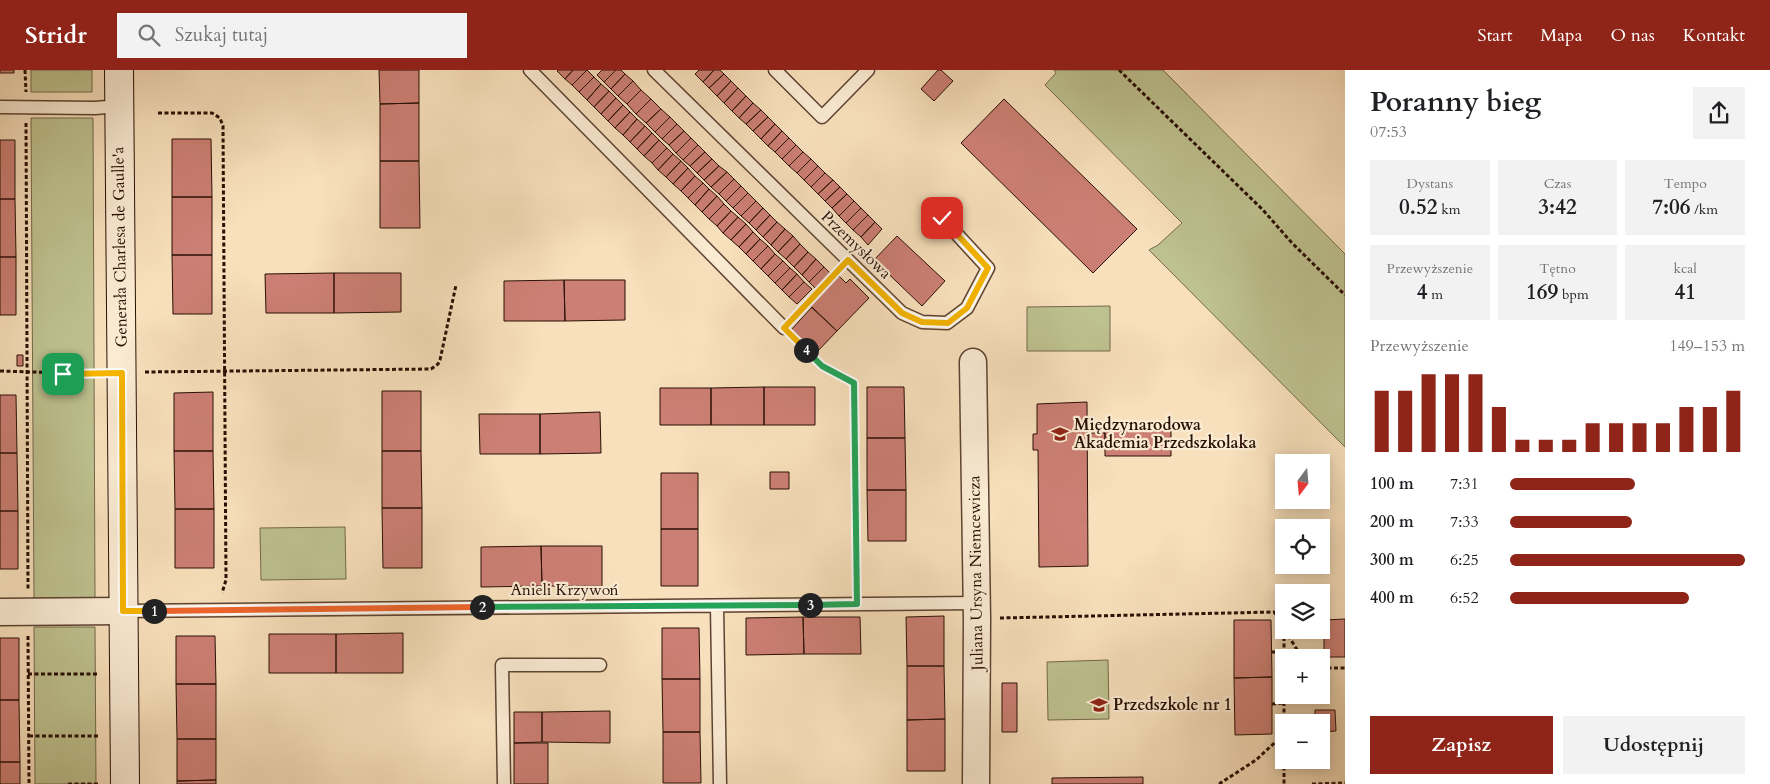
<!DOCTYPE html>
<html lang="pl">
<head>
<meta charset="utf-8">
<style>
  :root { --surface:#fff; --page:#f2f2f2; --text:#202124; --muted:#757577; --accent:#8f2418 }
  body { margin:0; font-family:Cardo,serif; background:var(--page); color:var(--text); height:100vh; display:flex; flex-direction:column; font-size:19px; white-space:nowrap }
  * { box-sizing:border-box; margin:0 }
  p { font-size:16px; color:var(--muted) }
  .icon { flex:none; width:28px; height:28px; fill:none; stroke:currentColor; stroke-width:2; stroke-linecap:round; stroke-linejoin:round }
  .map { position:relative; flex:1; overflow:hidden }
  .drawer { display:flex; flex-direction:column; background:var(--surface); width:425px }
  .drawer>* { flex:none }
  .needle { width:32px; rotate:196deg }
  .fabs { position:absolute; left:1275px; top:384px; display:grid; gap:10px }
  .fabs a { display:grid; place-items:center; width:55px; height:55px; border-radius:0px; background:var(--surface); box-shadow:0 2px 12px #0003; font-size:25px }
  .pin { position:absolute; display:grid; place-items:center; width:42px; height:42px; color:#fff; margin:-21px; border-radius:10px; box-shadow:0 2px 8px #0006 }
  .km { position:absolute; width:25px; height:25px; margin:-12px; border-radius:50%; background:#222; color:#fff; font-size:14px; line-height:25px; text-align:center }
  .round { display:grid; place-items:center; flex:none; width:52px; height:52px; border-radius:0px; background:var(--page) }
  .head { display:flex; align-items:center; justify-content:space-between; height:85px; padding:0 25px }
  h1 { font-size:28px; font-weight:600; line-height:38px }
  .metrics { display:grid; grid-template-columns:repeat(3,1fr); gap:8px; height:85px; padding:5px 25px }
  .metrics div { display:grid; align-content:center; border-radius:0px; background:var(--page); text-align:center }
  .metrics b { font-size:21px; font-weight:600 }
  .metrics small { font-size:14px; font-weight:400 }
  .metrics p { font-size:14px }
  .chart { height:140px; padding:10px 25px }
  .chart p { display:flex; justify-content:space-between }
  .chart svg { width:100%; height:90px; margin-top:5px; stroke:var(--accent); stroke-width:6 }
  .button { display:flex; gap:10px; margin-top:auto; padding:10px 25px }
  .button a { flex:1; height:58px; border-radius:0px; background:var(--accent); color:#fff; font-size:20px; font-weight:600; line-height:58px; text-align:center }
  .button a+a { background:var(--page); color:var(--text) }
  ul { padding:0 25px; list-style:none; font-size:16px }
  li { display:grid; grid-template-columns:80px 60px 1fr; align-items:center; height:38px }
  li i { height:12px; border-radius:6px; background:var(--accent) }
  header { display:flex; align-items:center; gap:30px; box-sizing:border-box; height:70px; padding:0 25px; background:var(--accent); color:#fff }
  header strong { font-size:24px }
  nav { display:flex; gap:28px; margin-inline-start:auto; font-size:18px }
  .search { width:350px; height:45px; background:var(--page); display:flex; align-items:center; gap:12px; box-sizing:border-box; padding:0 18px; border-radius:0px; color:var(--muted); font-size:19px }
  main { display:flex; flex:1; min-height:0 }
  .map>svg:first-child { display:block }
</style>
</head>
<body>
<header>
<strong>Stridr</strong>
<div class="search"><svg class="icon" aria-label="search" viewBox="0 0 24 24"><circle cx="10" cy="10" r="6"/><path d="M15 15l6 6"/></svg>Szukaj tutaj</div>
<nav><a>Start</a><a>Mapa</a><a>O nas</a><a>Kontakt</a></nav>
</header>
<main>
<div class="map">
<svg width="1345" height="714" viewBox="0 0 1345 714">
  <rect width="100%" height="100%" fill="#f8e0bc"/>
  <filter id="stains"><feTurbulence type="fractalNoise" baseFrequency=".004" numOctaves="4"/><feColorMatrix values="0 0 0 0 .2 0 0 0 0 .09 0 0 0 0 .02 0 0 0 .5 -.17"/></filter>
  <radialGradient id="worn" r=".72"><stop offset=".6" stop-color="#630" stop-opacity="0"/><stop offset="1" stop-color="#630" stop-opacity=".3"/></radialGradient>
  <path fill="#bec290" stroke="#74684a" d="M31,0H92V22H31Z
    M1054,0H1163L1345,184V377L1149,180L1158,175L1182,153L1045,15L1056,3Z
    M31,48H93L95,528H34Z
    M1110,236V281H1027V237Z
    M345,457L346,509L261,510L260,458Z
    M34,557H95L96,714H35Z
    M1108,590L1109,649L1048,650L1047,592Z"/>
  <path fill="#cc7f74" stroke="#290f04" d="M0,0H14V3H0Z
    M379,0H419V33L380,34Z
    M559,0H573L565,9L557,1Z
    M573,0H587L572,15L565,9Z
    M587,0L594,7L579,22L572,15Z
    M602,0H616L604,12L597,5Z
    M616,0H621L625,4L611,19L604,12Z
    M699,0H714L703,12L695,4Z
    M714,0H720L724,4L709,18L703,12Z
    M938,0H941L953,11L934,31L921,19Z
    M625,4L633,11L618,26L611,19Z
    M724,4L731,11L717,26L709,18Z
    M594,7L601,14L587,30L579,22Z
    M633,11L641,20L627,34L618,26Z
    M731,11L738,18L724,33L717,26Z
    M601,14L609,21L594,37L587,30Z
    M738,18L746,26L732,41L724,33Z
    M641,20L651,29L636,44L627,34Z
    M609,21L616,28L601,44L594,37Z
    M746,26L753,33L739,48L732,41Z
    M616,28L623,35L608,51L601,44Z
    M651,29L661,39L646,53L636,44Z
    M1004,29L1137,159L1093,203L961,73Z
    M419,33V91H380V34Z
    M753,33L761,40L746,54L739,48Z
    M623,35L630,42L615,58L608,51Z
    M661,39L670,47L655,62L646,53Z
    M761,40L768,47L753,61L746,54Z
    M630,42L637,49L623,65L615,58Z
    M670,47L677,54L662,69L655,62Z
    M768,47L775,54L761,69L753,61Z
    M637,49L645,56L630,72L623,65Z
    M677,54L684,61L669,75L662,69Z
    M775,54L782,61L768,76L761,69Z
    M645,56L652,63L637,79L630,72Z
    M684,61L691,68L676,83L669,75Z
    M782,61L789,68L775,82L768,76Z
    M652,63L659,70L644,86L637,79Z
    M691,68L698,75L683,90L676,83Z
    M789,68L796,75L782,89L775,82Z
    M172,69H211L212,127H172Z
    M0,70H15V129H0Z
    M659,70L667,78L652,93L644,86Z
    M698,75L705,82L690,96L683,90Z
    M796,75L803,82L789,96L782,89Z
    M667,78L673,84L658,100L652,93Z
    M705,82L712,89L697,103L690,96Z
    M803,82L811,89L797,103L789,96Z
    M673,84L681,91L666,107L658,100Z
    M712,89L719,96L704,110L697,103Z
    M811,89L818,96L804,110L797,103Z
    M380,91H419L420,158H380Z
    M681,91L688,98L673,114L666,107Z
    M719,96L727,102L711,117L704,110Z
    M818,96L825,103L811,117L804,110Z
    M688,98L695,106L681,121L673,114Z
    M727,102L734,109L719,124L711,117Z
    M825,103L833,110L818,124L811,117Z
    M695,106L703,113L688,128L681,121Z
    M734,109L741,116L726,131L719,124Z
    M833,110L840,117L825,131L818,124Z
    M703,113L709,119L695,135L688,128Z
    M741,116L748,123L733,138L726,131Z
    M840,117L847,124L832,138L825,131Z
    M709,119L717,126L702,142L695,135Z
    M748,123L756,131L741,146L733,138Z
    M847,124L854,131L839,146L832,138Z
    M717,126L724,134L709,149L702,142Z
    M172,127H212V185H172Z
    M0,129H15L16,187H0Z
    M756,131L763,138L749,153L741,146Z
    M854,131L861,138L846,153L839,146Z
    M724,134L731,141L717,156L709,149Z
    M763,138L770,145L756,160L749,153Z
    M861,138L868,145L853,160L846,153Z
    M731,141L738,147L723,163L717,156Z
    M770,145L777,152L763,167L756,160Z
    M868,145L875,152L861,167L853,160Z
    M738,147L746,154L731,170L723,163Z
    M777,152L785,159L771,175L763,167Z
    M875,152L882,159L868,175L861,167Z
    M746,154L753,162L739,177L731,170Z
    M785,159L793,166L778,182L771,175Z
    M753,162L760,169L746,184L739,177Z
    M793,166L800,174L786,189L778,182Z
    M897,166L945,211L922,236L874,190Z
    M760,169L768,176L753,191L746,184Z
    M800,174L808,182L794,197L786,189Z
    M768,176L775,184L761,199L753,191Z
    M808,182L816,189L802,205L794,197Z
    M775,184L783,191L768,206L761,199Z
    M172,185H212V244H173Z
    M0,187H16V245H0Z
    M816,189L824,197L809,212L802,205Z
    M783,191L790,198L775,213L768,206Z
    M824,197L832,205L817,220L809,212Z
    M790,198L797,204L782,220L775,213Z
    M334,203V243H266L265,204Z
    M334,203H401V242L334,243Z
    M797,204L804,212L789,227L782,220Z
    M839,206L846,213L850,209L869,228L837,261L810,236Z
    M564,210L565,251H504V211Z
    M564,210H625V250L565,251Z
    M804,212L812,219L797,234L789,227Z
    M812,237L837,261L815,284L790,261Z
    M17,285H23V296H17Z
    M764,317V355H711V318Z
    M764,317H815V355H764Z
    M867,317H904L905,368H867Z
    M660,318H711V355H660Z
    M382,321H421V381H382Z
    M213,322V381H174V323Z
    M0,325H16L17,383H0Z
    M1087,332L1088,496L1039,497L1038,380H1033V364H1037V334Z
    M600,342L601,383L540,384V344Z
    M479,344H540V384H480Z
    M1105,354H1171V386H1105Z
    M1087,363H1105V376L1088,377Z
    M867,368H905L906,420H867Z
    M174,381H213L214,439H175Z
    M382,381H421L422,438H382Z
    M0,383H17L18,441H0Z
    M770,402H789V419H770Z
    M661,403H698V459H661Z
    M867,420H906V471H868Z
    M382,438H422V498H383Z
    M175,439H214V498H175Z
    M0,441H18V499H0Z
    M661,459H698V516H661Z
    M541,476H602V516H542Z
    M541,476L542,516L481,517V477Z
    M944,546V596H907L906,547Z
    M803,547L804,584L746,585V548Z
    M803,547H860L861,584H804Z
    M1345,549V587H1324V550Z
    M1234,550H1271L1272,607L1234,608Z
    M662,558H699L700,609H662Z
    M403,563V603H336V564Z
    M269,564H336V603H269Z
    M176,566H215L216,614H176Z
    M0,568H19V630H0Z
    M907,596H944L945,649L907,650Z
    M1272,607V664L1235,665L1234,608Z
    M662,609H700V662H663Z
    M1002,613H1017V662H1002Z
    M176,614H216V669H177Z
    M0,630H19L20,692H0Z
    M1315,640H1335L1336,661L1321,662V652H1315Z
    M610,641V673L542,672V642Z
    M514,642H542V672L514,673Z
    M945,649V701H907V650Z
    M663,662H700L701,713H663Z
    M177,669H216V710L177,711Z
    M514,673H548V714H514Z
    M0,692H20V714H0Z
    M1143,707V714H1052V708Z
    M216,710V714H177V711Z"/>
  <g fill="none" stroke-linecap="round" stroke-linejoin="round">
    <g stroke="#5d4332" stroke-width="15">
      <path id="lane" d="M530,0L784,258
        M654,0L902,243L922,252L947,253L967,238L988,198L942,148
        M775,0L822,47L868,0
        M0,37L95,38L119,36
        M717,536L720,714
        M123,541L977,533
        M504,714L502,595H600"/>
    </g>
    <g stroke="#5d4332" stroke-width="29">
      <path id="street" d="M973,292L977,549L976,714
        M0,542L123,541"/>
    </g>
    <g stroke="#290f04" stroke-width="30">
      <path id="secondary" d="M119,0L125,714"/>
    </g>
    <path stroke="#290f04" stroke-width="3" stroke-dasharray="4 2.5" stroke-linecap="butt" d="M25,0L26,22
      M1119,0L1263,140L1292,173L1345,225
      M158,43H212L220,48L223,56L226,510L222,523
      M26,53L28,519
      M796,246L837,201
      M794,269L822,296L854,313L857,519
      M0,301L99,304
      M145,302L431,299L438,294L440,290L456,215
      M1000,548L1274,542L1284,557
      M1285,560L1302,588
      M28,566L29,714
      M1272,582H1284
      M1321,598H1345
      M28,604H99
      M1272,634L1283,633
      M29,666H100
      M1284,675V560
      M1284,690V714
      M68,714H100
      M1219,714L1256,690L1283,665
      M1312,714L1345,713"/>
    <use href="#lane" stroke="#faebd3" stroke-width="12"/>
    <use href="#street" stroke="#faebd3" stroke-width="26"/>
    <use href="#secondary" stroke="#faebd3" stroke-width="28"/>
  </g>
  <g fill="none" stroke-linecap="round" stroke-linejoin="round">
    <g stroke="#fff" stroke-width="10">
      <path id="split-1" d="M63,304L122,303L123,541H154"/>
    </g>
    <g stroke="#fff" stroke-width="10">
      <path id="split-2" d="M154,541L482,537"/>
    </g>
    <g stroke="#fff" stroke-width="10">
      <path id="split-3" d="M482,537L810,535"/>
    </g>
    <g stroke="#fff" stroke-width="10">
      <path id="split-4" d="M806,280L822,296L854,313L857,534L810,535"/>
    </g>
    <g stroke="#fff" stroke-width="10">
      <path id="split-5" d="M806,280L784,258L848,190L902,243L922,252L948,253L967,238L988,198L942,148"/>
    </g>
    <use href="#split-1" stroke="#f5b400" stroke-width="6"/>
    <use href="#split-2" stroke="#f0652b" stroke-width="6"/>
    <use href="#split-3" stroke="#22a559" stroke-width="6"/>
    <use href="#split-4" stroke="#22a559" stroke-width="6"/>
    <use href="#split-5" stroke="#f5b400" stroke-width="6"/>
  </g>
  <defs>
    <g id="school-bare" transform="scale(1.35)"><path d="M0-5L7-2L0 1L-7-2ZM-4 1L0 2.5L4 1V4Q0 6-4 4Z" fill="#8f2418" stroke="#faebd3" stroke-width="2.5" paint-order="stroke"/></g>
  </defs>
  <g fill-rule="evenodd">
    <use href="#school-bare" x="1060" y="364"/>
    <use href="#school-bare" x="1099" y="635"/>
  </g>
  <g text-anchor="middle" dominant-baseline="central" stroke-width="4.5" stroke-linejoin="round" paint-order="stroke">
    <g font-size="16" fill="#290f04" stroke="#faebd3">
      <text transform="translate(856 175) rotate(44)">Przemysłowa</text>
      <text transform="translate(120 177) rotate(-91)">Generała Charlesa de Gaulle'a</text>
      <text transform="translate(976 503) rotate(-91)">Juliana Ursyna Niemcewicza</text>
      <text x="565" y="520">Anieli Krzywoń</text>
    </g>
    <g font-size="16" font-weight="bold" fill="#290f04" stroke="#faebd3" text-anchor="start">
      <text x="1074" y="355">Międzynarodowa<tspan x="1074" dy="18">Akademia Przedszkolaka</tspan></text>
      <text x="1113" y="635">Przedszkole nr 1</text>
    </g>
  </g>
  <rect width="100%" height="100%" filter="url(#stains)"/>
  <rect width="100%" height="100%" fill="url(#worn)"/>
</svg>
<div class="fabs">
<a><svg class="needle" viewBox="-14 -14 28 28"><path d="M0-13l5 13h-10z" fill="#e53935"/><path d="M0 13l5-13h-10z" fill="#757577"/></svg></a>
<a><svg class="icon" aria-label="locate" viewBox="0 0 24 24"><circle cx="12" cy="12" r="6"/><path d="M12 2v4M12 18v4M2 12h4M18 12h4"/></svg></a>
<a><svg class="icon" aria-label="layers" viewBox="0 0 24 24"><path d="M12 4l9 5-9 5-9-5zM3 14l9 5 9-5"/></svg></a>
<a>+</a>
<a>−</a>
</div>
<div class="pin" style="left:63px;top:304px;background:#1e9e55"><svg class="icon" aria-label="arrive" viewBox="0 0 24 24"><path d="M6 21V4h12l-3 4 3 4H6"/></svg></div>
<div class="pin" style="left:942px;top:148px;background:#d93025"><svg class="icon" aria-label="check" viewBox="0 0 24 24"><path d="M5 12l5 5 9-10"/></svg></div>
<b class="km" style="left:154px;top:541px">1</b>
<b class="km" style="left:482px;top:537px">2</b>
<b class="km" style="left:810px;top:535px">3</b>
<b class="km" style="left:806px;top:280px">4</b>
</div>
<section class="drawer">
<div class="head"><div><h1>Poranny bieg</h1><p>07:53</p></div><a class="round"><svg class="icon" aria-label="share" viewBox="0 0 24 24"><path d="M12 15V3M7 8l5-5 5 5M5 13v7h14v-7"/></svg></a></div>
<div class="metrics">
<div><p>Dystans</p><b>0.52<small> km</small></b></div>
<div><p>Czas</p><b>3:42</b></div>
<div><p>Tempo</p><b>7:06<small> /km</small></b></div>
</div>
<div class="metrics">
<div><p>Przewyższenie</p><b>4<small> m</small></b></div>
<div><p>Tętno</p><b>169<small> bpm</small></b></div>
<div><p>kcal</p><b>41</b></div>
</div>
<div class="chart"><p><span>Przewyższenie</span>149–153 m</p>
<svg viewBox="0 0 160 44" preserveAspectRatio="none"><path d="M5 44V14M15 44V14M25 44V6M35 44V6M45 44V6M55 44V22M65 44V38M75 44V38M85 44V38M95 44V30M105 44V30M115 44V30M125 44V30M135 44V22M145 44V22M155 44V14"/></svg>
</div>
<ul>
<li><b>100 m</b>7:31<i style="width:53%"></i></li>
<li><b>200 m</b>7:33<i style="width:52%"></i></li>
<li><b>300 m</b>6:25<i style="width:100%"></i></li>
<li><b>400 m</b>6:52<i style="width:76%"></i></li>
</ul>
<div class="button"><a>Zapisz</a><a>Udostępnij</a></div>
</section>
</main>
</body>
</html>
